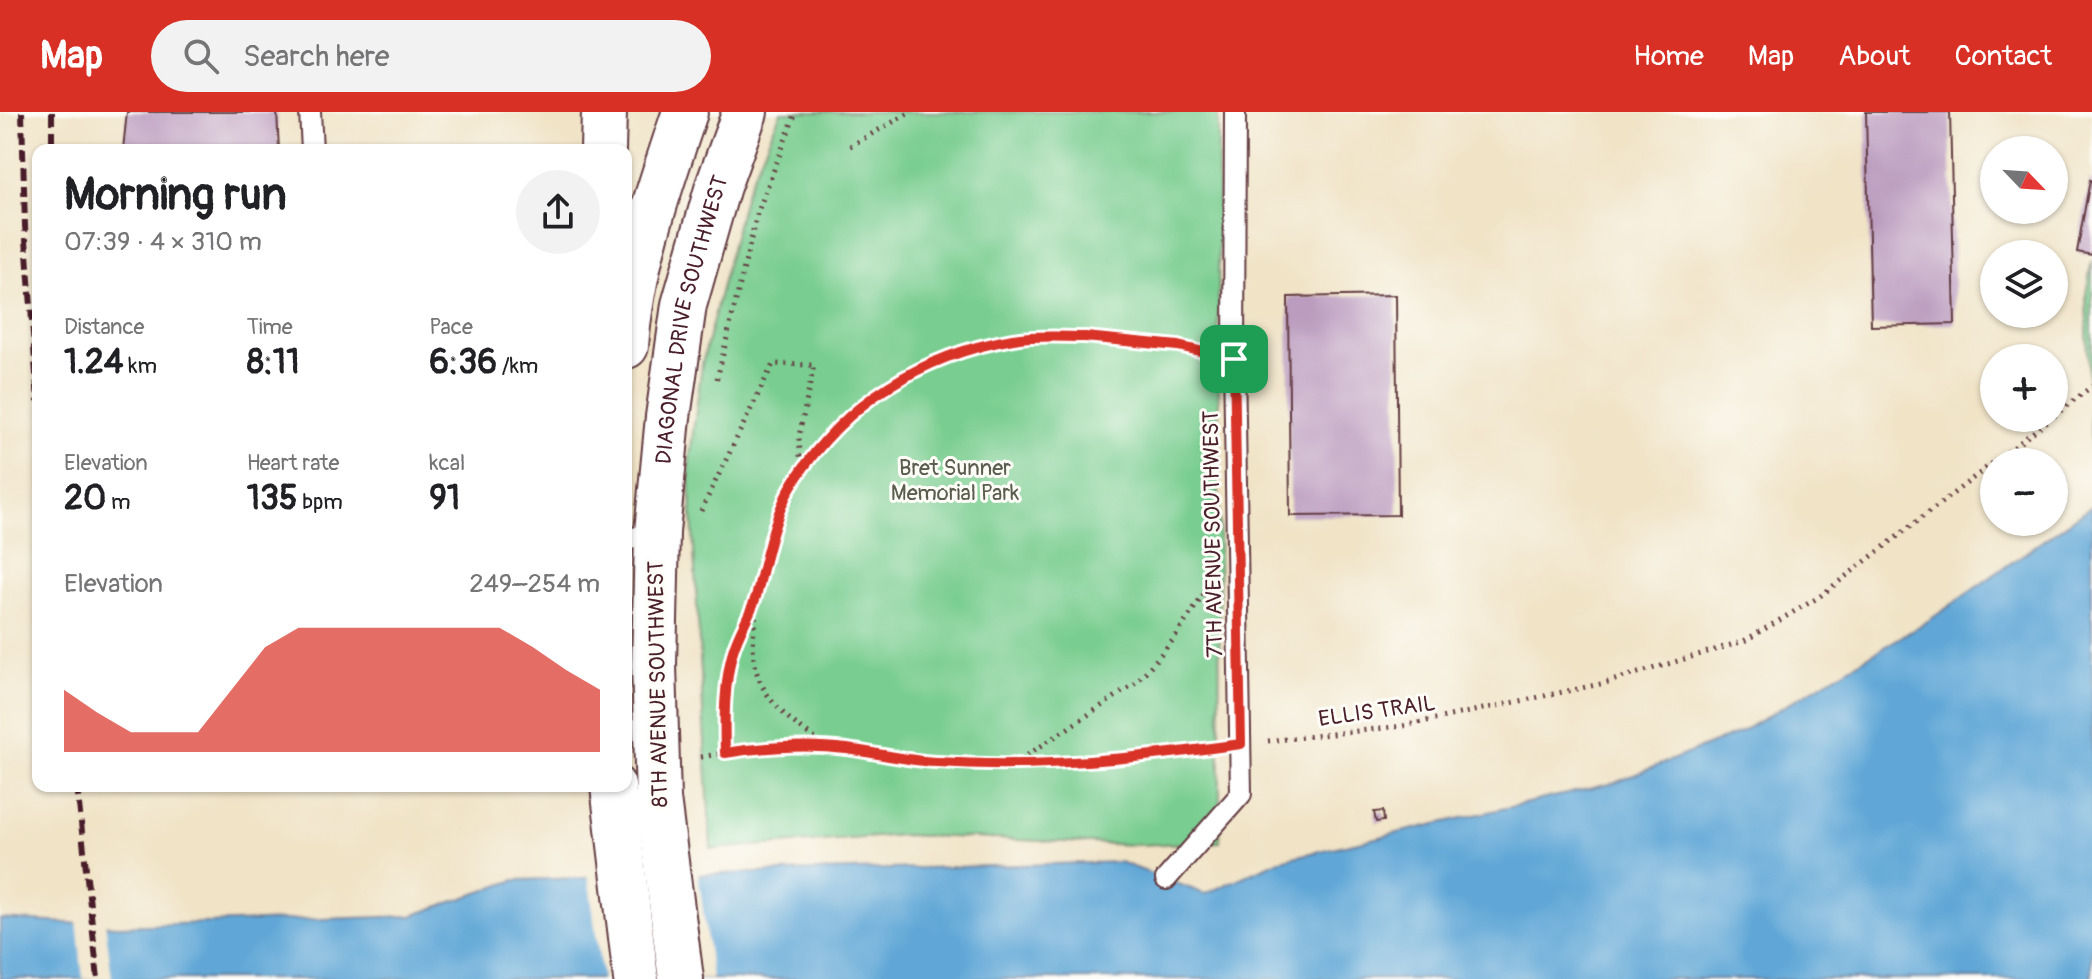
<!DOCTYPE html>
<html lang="en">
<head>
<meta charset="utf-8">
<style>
  :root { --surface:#fff; --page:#f2f2f2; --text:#202124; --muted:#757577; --accent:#d93025 }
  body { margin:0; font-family:Pangolin,sans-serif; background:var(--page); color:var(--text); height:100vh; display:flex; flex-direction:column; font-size:30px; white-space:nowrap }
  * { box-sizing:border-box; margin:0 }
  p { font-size:26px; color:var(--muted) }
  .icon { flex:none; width:44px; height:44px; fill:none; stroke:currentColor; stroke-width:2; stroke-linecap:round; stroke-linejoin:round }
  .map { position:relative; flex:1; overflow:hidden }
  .panel { position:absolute; left:32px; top:32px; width:600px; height:648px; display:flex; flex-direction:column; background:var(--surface); border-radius:16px; box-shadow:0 2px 6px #0004 }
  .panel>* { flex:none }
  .needle { width:52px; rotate:115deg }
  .tools { position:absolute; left:1980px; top:24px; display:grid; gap:16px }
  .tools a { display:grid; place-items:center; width:88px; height:88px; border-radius:50%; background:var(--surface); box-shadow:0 2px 6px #0004; font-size:40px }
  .pin { position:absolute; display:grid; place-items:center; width:68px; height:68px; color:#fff; margin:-34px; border-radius:16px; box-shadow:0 4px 12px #0006 }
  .round { display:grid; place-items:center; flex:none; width:84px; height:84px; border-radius:42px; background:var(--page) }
  .summary { display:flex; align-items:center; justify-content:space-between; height:136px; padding:0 32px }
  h1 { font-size:44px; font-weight:700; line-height:60px }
  .figures { display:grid; grid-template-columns:repeat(3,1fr); gap:12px; height:136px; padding:8px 32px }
  .figures div { display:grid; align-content:center }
  .figures b { font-size:34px; font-weight:700 }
  .figures small { font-size:22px; font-weight:400 }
  .figures p { font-size:22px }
  .chart { height:224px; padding:16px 32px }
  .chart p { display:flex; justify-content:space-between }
  .chart svg { width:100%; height:144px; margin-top:8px; fill:var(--accent); opacity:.7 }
  header { display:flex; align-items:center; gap:48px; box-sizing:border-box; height:112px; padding:0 40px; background:var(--accent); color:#fff }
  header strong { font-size:38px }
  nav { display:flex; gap:44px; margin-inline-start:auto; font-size:28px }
  .search { width:560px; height:72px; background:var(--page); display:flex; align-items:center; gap:20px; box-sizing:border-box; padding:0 28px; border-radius:44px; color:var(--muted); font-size:30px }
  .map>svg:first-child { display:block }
</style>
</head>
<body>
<header>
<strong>Map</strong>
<div class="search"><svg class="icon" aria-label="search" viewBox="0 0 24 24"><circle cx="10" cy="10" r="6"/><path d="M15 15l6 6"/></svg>Search here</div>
<nav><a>Home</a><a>Map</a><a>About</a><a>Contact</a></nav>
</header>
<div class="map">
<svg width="2092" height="867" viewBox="0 0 2092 867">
  <rect width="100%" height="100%" fill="#fdfcf7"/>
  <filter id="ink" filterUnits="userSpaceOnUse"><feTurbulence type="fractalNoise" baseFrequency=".0125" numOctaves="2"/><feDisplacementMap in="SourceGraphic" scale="16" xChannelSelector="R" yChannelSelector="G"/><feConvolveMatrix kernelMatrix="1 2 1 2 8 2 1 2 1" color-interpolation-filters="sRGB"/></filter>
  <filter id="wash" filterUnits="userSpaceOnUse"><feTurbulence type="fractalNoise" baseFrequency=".006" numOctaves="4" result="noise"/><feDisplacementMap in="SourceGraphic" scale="32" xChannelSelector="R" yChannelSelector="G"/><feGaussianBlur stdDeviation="1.8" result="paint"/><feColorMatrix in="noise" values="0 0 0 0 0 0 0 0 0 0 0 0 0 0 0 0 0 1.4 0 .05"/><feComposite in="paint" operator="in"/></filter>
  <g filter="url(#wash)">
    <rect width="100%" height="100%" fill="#f0e3c6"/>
    <path fill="#79cd90" stroke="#62765e" stroke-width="2" d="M781,0H1218L1220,730L1135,733L903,723L711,737L689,352L702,252L745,81Z
      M2092,148V378L2086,182Z"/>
    <path fill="#60a7d7" stroke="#556381" stroke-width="2" d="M2092,394V867H0V807L118,814L411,804L515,768L1120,750L1205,782L1280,748L1614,671L1739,621L1931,507Z"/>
    <path fill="#f0e3c6" d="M698,760L712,867H602L588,762Z
      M77,808L105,809L112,867H83Z"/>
    <g id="blocks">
      <path fill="#bb9cbf" d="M127,0H277L279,38H123Z
        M1866,0H1950L1955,212L1871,214Z
        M2090,68L2092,69V143L2077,140Z
        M1396,183L1398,403L1290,404L1288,185Z
        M1383,699L1384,709L1376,710L1374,700Z"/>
    </g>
  </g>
  <g filter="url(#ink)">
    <use href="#blocks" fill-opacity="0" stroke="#633c42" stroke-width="2"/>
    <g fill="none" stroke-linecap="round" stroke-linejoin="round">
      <g stroke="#633c42" stroke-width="24">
        <path id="service" d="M310,0L312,38
          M626,428L657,420
          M1166,767L1241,682L1234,247L1235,0"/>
      </g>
      <g stroke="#633c42" stroke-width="48">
        <path id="tertiary" d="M603,38L604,0"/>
      </g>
      <g stroke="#633c42" stroke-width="48">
        <g id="primary">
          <path d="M626,234C632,153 659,77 685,0"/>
          <path d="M613,674L636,867"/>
          <path id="s1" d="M681,867L658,687L654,553L657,420L668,305L684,193L718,74L745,0"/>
        </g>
      </g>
      <path stroke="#633c42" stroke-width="5" stroke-dasharray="2 6" stroke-linecap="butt" d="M850,34L911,0
        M717,267L757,102L796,0
        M2054,304L2092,274
        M1995,350L2051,306
        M701,399L773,252L814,253L799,324L801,360
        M1268,629L1403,614L1605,571L1744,529L1819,485L1994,350
        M828,636C803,618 773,599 760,569C749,545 754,516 757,491C772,374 844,279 956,240C1035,213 1129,224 1208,241
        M725,641C724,578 729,546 755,488
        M701,645L760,635L843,637L935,650L1043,653L1215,636
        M1014,652L1136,571L1173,528L1208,476"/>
      <use href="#service" stroke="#fff" stroke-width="20"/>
      <use href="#tertiary" stroke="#fff" stroke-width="44"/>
      <use href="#primary" stroke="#fff" stroke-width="44"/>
      <path stroke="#4a1f2b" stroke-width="6" stroke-dasharray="12 6" stroke-linecap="butt" d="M22,0L25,114L38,289
        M52,0V38
        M77,674L98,867"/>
    </g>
  </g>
  <g fill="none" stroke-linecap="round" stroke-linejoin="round" filter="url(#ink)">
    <g stroke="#fff" stroke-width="16">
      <path id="route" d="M1085,225L1178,234L1234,247L1241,632C1140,646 1040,657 937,650C907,649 877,641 847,637C807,632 764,635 725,641C724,607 724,572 733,539C739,517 754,498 758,477C766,445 776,396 795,368C846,290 922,243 1013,227C1036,223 1062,225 1085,225Z"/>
    </g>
    <use href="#route" stroke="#d93025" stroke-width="10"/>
  </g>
  <g text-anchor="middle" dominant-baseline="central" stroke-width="6" stroke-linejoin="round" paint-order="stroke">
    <g font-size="22" fill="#4a1f2b" stroke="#fdfcf7">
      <text stroke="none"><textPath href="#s1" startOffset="664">DIAGONAL DRIVE SOUTHWEST</textPath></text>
      <text transform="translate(1213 422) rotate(-91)">7TH AVENUE SOUTHWEST</text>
      <text transform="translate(658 572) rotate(-91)">8TH AVENUE SOUTHWEST</text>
      <text transform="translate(1377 599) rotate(-8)">ELLIS TRAIL</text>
    </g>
    <g font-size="22" fill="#5a5c4e" stroke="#fdfcf7">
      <text x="955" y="356">Bret Sunner<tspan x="955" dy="25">Memorial Park</tspan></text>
    </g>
  </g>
</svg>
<div class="tools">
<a><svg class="needle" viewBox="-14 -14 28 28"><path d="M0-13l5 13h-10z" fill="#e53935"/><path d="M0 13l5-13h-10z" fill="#757577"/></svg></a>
<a><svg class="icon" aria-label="layers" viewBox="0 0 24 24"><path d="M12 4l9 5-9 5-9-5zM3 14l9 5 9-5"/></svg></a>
<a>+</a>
<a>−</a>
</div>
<div class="pin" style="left:1234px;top:247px;background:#1e9e55"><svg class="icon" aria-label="arrive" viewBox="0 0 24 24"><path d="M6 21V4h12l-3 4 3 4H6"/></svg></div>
<section class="panel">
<div class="summary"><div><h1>Morning run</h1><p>07:39 · 4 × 310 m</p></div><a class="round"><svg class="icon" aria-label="share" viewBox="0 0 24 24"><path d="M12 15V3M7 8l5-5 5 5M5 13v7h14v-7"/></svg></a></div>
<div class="figures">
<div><p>Distance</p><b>1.24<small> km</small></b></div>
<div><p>Time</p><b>8:11</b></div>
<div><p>Pace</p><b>6:36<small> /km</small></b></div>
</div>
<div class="figures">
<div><p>Elevation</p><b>20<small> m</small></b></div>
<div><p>Heart rate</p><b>135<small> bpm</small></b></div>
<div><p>kcal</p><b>91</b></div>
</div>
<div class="chart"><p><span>Elevation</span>249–254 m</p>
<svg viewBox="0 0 160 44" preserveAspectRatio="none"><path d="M0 44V25L10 32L20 38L30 38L40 38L50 25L60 12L70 6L80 6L90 6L100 6L110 6L120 6L130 6L140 12L150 19L160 25V44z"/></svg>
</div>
</section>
</div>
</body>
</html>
